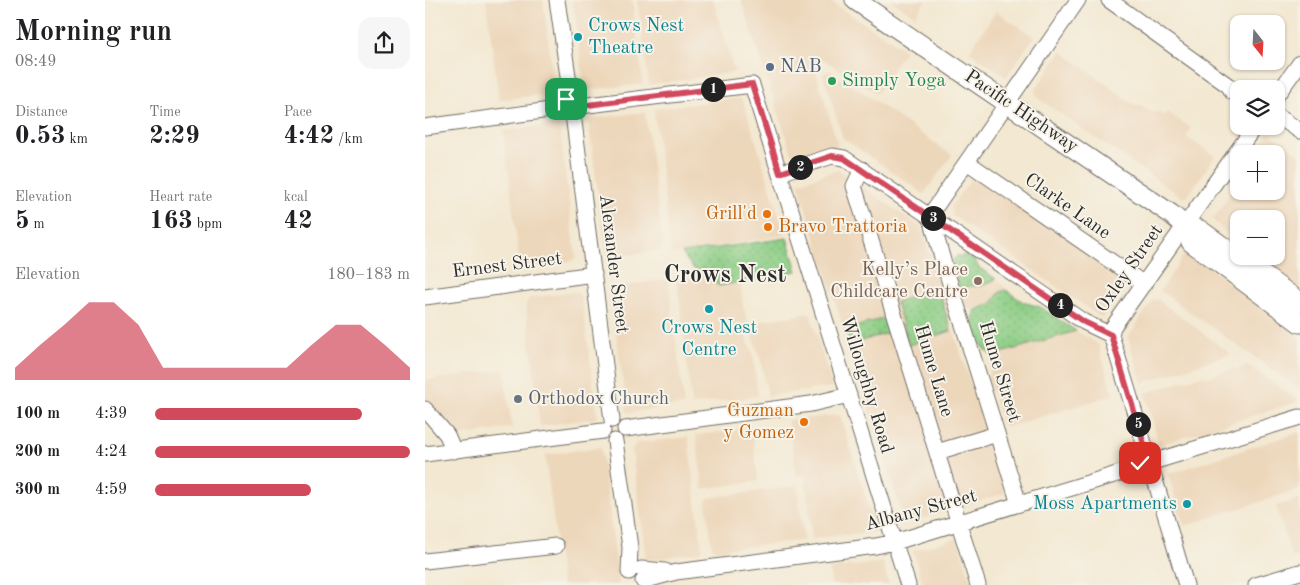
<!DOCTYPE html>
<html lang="en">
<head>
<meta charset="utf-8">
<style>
  :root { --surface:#fff; --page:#f6f6f6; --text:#202124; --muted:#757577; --accent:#d1495b }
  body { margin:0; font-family:"Old Standard TT",serif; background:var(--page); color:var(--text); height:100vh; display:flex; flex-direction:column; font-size:19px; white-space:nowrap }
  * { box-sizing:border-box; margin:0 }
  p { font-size:16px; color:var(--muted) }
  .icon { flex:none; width:28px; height:28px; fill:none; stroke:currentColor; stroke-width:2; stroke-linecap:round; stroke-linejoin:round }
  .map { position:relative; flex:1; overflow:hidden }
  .side { display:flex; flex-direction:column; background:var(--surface); width:425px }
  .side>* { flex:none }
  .needle { width:32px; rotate:162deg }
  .fabs { position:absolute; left:805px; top:15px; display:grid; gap:10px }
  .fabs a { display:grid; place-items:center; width:55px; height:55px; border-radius:10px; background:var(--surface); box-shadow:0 1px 4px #0004; font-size:25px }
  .pin { position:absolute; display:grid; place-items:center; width:42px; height:42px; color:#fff; margin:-21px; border-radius:10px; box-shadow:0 2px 8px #0006 }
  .km { position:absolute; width:25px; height:25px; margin:-12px; border-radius:50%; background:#222; color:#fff; font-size:14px; line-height:25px; text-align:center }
  .round { display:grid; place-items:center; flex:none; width:52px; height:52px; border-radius:15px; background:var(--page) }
  .headline { display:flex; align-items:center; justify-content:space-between; height:85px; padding:0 15px }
  h1 { font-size:28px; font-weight:600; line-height:38px }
  .figures { display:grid; grid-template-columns:repeat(3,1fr); gap:8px; height:85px; padding:5px 15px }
  .figures div { display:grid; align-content:center }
  .figures b { font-size:25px; font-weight:600 }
  .figures small { font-size:14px; font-weight:400 }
  .figures p { font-size:14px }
  .chart { height:140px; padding:10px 15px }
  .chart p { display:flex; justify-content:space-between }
  .chart svg { width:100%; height:90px; margin-top:5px; fill:var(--accent); opacity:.7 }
  ul { padding:0 15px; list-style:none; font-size:16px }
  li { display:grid; grid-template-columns:80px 60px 1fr; align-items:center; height:38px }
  li i { height:12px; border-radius:6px; background:var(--accent) }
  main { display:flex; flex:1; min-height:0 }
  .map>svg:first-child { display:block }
</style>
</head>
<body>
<main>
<section class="side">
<div class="headline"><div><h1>Morning run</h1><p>08:49</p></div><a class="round"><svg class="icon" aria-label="share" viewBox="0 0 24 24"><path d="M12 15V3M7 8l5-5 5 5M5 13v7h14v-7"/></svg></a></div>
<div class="figures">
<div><p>Distance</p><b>0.53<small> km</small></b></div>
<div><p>Time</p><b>2:29</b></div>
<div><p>Pace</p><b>4:42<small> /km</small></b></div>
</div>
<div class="figures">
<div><p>Elevation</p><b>5<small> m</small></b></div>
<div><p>Heart rate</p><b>163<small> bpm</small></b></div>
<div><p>kcal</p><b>42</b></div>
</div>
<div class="chart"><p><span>Elevation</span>180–183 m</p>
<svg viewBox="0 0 160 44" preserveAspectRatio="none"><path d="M0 44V38L10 27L20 17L30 6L40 6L50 17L60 38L70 38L80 38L90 38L100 38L110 38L120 27L130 17L140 17L150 27L160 38V44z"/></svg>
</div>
<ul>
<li><b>100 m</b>4:39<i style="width:81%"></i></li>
<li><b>200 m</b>4:24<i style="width:100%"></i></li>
<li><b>300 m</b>4:59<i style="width:61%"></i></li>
</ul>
</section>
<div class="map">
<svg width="875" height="585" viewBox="0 0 875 585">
  <defs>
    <pattern id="green-dots" width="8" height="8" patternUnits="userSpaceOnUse" patternTransform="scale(1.25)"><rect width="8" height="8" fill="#8ccd85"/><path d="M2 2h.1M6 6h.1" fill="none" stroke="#79b073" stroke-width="1.8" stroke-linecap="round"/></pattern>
  </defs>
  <rect width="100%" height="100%" fill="#f7f3e8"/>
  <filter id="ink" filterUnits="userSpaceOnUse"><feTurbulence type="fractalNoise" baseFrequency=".02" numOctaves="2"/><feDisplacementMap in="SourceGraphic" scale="10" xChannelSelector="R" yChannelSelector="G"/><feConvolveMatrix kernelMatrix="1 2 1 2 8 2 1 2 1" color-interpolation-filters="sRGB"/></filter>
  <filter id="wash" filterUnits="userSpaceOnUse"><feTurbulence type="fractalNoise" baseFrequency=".0096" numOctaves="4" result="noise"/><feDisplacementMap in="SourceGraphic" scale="20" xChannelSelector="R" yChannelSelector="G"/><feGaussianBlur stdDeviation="1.12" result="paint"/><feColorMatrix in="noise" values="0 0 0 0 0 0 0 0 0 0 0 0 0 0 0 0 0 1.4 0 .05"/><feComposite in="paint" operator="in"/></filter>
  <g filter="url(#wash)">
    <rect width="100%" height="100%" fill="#f3e8d1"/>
    <path fill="#edd7bb" d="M61,0H118L130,93L74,100Z
      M148,0H207L218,84L160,90Z
      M212,0H288L310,72L224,85Z
      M316,0H403L480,50L452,93L397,59L388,63L413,146L369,160Z
      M466,0H501L490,16Z
      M571,11L609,37L581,77L544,52Z
      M636,51L712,107L714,104L727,113L734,112L740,116L742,112L766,128L761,137L790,156L762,197H757L611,97L610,90Z
      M405,70L527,155L499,194L418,138L398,74Z
      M315,98L319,103L360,235L246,254L229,109Z
      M220,112L238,246L236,250L188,257L181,252L163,119Z
      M134,124L151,257L147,261L97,268L95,265L78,131Z
      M844,132L875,155V289L828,256H851V219H814V245L788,220L814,179V191H851V154H830Z
      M413,170L496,227L580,493L480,524L373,183Z
      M554,175L705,279L677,318L528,216L526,206L548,177Z
      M766,253L875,338V389L735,291L759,255Z
      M536,254L548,258L553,266L580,287L581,290L575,292L566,304L549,311L540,306L527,268L529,259Z
      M314,271L318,307L324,323L385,313L407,387L343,396L335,357L323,323L316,325L328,355L333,396L267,405L252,279Z
      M243,279L259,405L202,413L185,288Z
      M151,292L156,296L173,418L115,426L101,303L105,298Z
      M732,299L806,354L717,383L703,337L728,300Z
      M651,331L673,344L688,395L582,427L577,424L563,377L565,371L570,368L566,356Z
      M823,366L875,401L734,445L720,393L779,375L780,378L809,368L810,370Z
      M79,370L87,428L32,436L0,399V380Z
      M415,415L451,531L387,539L380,475H371L363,420Z
      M327,428L333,481L278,489L271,435Z
      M875,432V489L759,526L743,474Z
      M263,437L277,550L275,552L223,560L221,558L207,450L211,443Z
      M176,447L194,585H137L120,455Z
      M372,486L379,540L291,550L287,547L281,501L284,498Z
      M875,499V556L867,558L851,506Z
      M532,538L547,585H498L488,551Z
      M458,562L464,585H407L404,569Z"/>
    <path fill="url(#green-dots)" stroke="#5c7c58" d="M362,238L372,271L294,286L268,268L257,253Z
      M539,254L549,259L553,267L571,279L557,286H544L535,289L527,264L529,259L533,255L534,257L539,256Z
      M513,288L526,331L484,345L471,302Z
      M581,290L598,302L615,307L651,331L566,356C551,337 546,336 549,311L566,304L575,292Z
      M465,316L470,331L426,344L421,330Z"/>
  </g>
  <g filter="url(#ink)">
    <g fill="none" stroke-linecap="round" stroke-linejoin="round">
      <g stroke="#716d65" stroke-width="17">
        <path id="minor" d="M132,0L146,97
          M684,0L804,86L807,92
          M851,96L875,63
          M155,106L327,85L483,585
          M148,114L187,420
          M851,115L875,131
          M0,127L125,110L138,106
          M542,162L719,284
          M437,169L429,186L553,585
          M355,173L407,156L419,158L659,322L686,335
          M505,215L519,264L594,504
          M505,215L653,0
          M0,297L169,274
          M0,409L22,435L29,451
          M200,429L386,404L424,395
          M190,441L205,547L204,572
          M512,452L572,434
          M722,453L686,335L688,327L830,126
          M0,454L178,431
          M734,460L875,417
          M728,473L761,585
          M0,561L131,546
          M216,569L240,571
          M218,581L251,572L451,546L470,542L715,467
          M831,585L875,572"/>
      </g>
      <g stroke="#716d65" stroke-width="21">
        <path id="major" d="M430,0L746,214L760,226L766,242L875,323
          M760,226L775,230L875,302"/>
      </g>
      <use href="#minor" stroke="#fff" stroke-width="15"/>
      <use href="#major" stroke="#fff" stroke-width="19"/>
    </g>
  </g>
  <g fill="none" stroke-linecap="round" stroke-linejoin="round" filter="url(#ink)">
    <g stroke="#fff" stroke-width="10">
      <path id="route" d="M141,99L149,97L154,101L155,106L327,84L355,173L407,156L419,158L659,322L686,335L722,454L718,455L715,463"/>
    </g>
    <use href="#route" stroke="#d1495b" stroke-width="6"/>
  </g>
  <g fill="#0f9aa8" stroke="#f7f3e8" stroke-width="2">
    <circle cx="153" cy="37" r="5"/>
    <circle cx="284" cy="309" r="5"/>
    <circle cx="762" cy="504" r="5"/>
  </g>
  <circle fill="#5c6f8a" stroke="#f7f3e8" stroke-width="2" cx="345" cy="67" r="5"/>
  <circle fill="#2e9e5b" stroke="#f7f3e8" stroke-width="2" cx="407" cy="81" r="5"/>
  <g fill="#e8710a" stroke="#f7f3e8" stroke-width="2">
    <circle cx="342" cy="214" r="5"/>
    <circle cx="343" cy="227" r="5"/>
    <circle cx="379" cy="422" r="5"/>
  </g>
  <circle fill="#8d6e63" stroke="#f7f3e8" stroke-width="2" cx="553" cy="281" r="5"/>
  <circle fill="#6b7280" stroke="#f7f3e8" stroke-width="2" cx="93" cy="399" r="5"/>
  <g text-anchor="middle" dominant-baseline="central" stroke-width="4" stroke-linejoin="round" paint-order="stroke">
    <g font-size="19" fill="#0d838f" stroke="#f7f3e8" text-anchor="start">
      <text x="163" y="26">Crows Nest<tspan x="163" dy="22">Theatre</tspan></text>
      <text x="284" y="328" text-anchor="middle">Crows Nest<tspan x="284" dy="22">Centre</tspan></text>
      <text x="752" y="504" text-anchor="end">Moss Apartments</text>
    </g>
    <g font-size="19" fill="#4e5e75" stroke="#f7f3e8" text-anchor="start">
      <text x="355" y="67">NAB</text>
    </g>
    <g font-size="19" fill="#27864d" stroke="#f7f3e8" text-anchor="start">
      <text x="417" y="81">Simply Yoga</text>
    </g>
    <g font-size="19" fill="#2b2b2b" stroke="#f7f3e8">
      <text transform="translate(596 112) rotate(34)">Pacific Highway</text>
      <text transform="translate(642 207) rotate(35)">Clarke Lane</text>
      <text transform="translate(188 264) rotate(83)">Alexander Street</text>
      <text transform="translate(82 266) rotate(-7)">Ernest Street</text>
      <text transform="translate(705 269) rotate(-55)">Oxley Street</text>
      <text transform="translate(508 371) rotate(73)">Hume Lane</text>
      <text transform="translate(574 372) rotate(73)">Hume Street</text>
      <text transform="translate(441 385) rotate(73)">Willoughby Road</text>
      <text transform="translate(496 511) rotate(-15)">Albany Street</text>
    </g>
    <g font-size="19" fill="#c56008" stroke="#f7f3e8" text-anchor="end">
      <text x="332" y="214">Grill'd</text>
      <text x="353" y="227" text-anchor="start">Bravo Trattoria</text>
      <text x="369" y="411">Guzman<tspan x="369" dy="22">y Gomez</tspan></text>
    </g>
    <g font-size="19" fill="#785e54" stroke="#f7f3e8" text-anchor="end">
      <text x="543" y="270">Kelly’s Place<tspan x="543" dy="22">Childcare Centre</tspan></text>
    </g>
    <g font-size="19" fill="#5b616d" stroke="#f7f3e8" text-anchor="start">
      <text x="103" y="399">Orthodox Church</text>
    </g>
    <g font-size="24" font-weight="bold" fill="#2b2b2b" stroke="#f7f3e8">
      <text x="300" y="276">Crows Nest</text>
    </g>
  </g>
</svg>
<div class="fabs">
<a><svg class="needle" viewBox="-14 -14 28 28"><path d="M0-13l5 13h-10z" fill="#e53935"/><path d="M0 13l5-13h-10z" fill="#757577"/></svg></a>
<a><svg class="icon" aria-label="layers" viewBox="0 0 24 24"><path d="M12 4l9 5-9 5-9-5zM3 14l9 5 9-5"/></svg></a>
<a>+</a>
<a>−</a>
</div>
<div class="pin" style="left:141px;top:99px;background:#1e9e55"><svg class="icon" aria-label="arrive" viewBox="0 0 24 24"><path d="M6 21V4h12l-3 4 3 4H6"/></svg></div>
<div class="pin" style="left:715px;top:463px;background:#d93025"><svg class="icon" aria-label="check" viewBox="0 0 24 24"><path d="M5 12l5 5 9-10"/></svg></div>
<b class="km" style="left:288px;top:89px">1</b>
<b class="km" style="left:375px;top:167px">2</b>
<b class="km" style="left:508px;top:218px">3</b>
<b class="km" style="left:635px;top:305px">4</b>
<b class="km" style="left:713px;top:424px">5</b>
</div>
</main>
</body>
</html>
